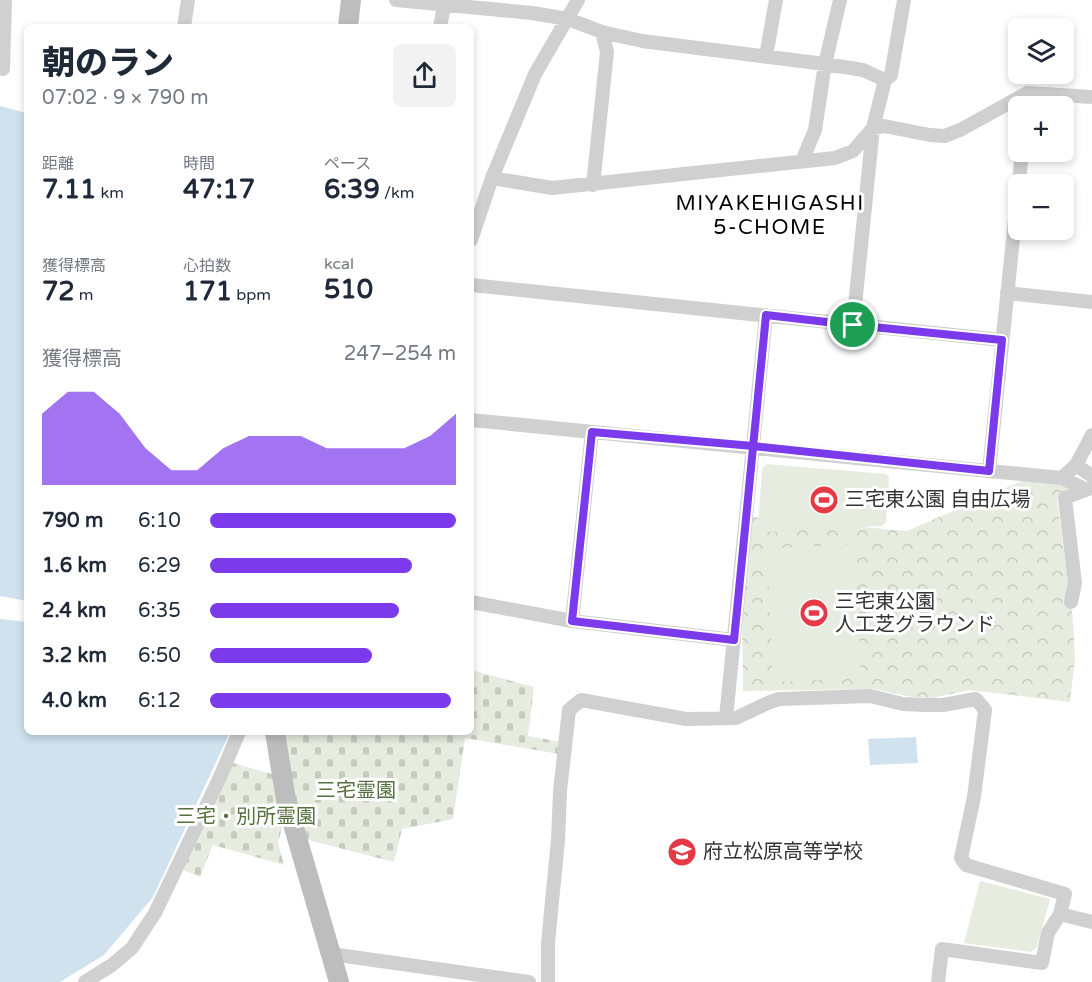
<!DOCTYPE html>
<html lang="ja">
<head>
<meta charset="utf-8">
<style>
  :root { --surface:#fff; --page:#f2f2f3; --text:#1f2937; --muted:#747a83; --accent:#7c3aed }
  body { margin:0; font-family:"Varela Round","Noto Sans JP",sans-serif; background:var(--page); color:var(--text); height:100vh; display:flex; flex-direction:column; font-size:22px; white-space:nowrap }
  * { box-sizing:border-box; margin:0 }
  p { font-size:20px; color:var(--muted) }
  .icon { flex:none; width:33px; height:33px; fill:none; stroke:currentColor; stroke-width:2; stroke-linecap:round; stroke-linejoin:round }
  .map { position:relative; flex:1; overflow:hidden }
  .details { position:absolute; left:24px; top:24px; width:450px; height:711px; display:flex; flex-direction:column; background:var(--surface); border-radius:9px; box-shadow:0 3px 9px #0003 }
  .details>* { flex:none }
  .tools { position:absolute; left:1008px; top:18px; display:grid; gap:12px }
  .tools a { display:grid; place-items:center; width:66px; height:66px; border-radius:9px; background:var(--surface); box-shadow:0 3px 9px #0003; font-size:30px }
  .pin { position:absolute; display:grid; place-items:center; width:51px; height:51px; color:#fff; margin:-26px; border:3px solid #fff; border-radius:50%; box-shadow:0 2px 6px #0007 }
  .round { display:grid; place-items:center; flex:none; width:63px; height:63px; border-radius:9px; background:var(--page) }
  .summary { display:flex; align-items:center; justify-content:space-between; height:102px; padding:0 18px }
  h1 { font-size:33px; font-weight:800; line-height:45px }
  .stats { display:grid; grid-template-columns:repeat(3,1fr); gap:9px; height:102px; padding:6px 18px }
  .stats div { display:grid; align-content:center }
  .stats b { font-size:26px; font-weight:800 }
  .stats small { font-size:16px; font-weight:400 }
  .stats p { font-size:16px }
  .chart { height:168px; padding:12px 18px }
  .chart p { display:flex; justify-content:space-between }
  .chart svg { width:100%; height:108px; margin-top:6px; fill:var(--accent); opacity:.7 }
  ul { padding:0 18px; list-style:none; font-size:20px }
  li { display:grid; grid-template-columns:96px 72px 1fr; align-items:center; height:45px }
  li i { height:15px; border-radius:8px; background:var(--accent) }
  .map>svg:first-child { display:block }
</style>
</head>
<body>
<div class="map">
<svg width="1092" height="982" viewBox="0 0 1092 982">
  <defs>
    <pattern id="forest-crowns" width="20" height="18" patternUnits="userSpaceOnUse" patternTransform="scale(1.5)"><rect width="20" height="18" fill="#e6ecdf"/><path d="M2 6a3 3 0 1 1 6 0M12 15a3 3 0 1 1 6 0" fill="none" stroke="#c6cbc0"/></pattern>
    <pattern id="cemetery-stones" width="16" height="16" patternUnits="userSpaceOnUse" patternTransform="scale(1.5)"><rect width="16" height="16" fill="#e6ecdf"/><path d="M2 7V4a2 2 0 0 1 4 0v3zM10 15v-3a2 2 0 0 1 4 0v3z" fill="#c6cbc0"/></pattern>
  </defs>
  <rect width="100%" height="100%" fill="#fff"/>
  <path fill="url(#forest-crowns)" d="M1024,480L1064,482L1076,490L1057,498L1073,620L1075,659L1070,702L969,690L932,698L912,697L874,689L743,691L742,617L752,517L907,531Z"/>
  <path fill="url(#cemetery-stones)" d="M471,670L534,687L528,736L561,742L559,754L465,738L453,819L402,829L394,862L308,840L287,772L284,732H471Z
    M233,763L272,774L284,820L278,843L284,865L213,845L200,877L181,869Z"/>
  <path fill="#e6ecdf" d="M767,464L886,474L889,478L886,522L882,526L765,532L758,525L762,469Z
    M854,544L861,678L773,682L767,549Z
    M980,881L1050,899L1037,947L1031,952L964,943Z"/>
  <path fill="#cfe2ee" d="M0,106L27,113V601L0,596Z
    M0,619L27,622V732H230L153,897L104,955L60,982H0Z
    M916,737L918,763L870,765L868,739Z"/>
  <g fill="none" stroke-linecap="round" stroke-linejoin="round">
    <path stroke="#d0d0d0" stroke-width="14" d="M396,0L532,13L568,19L602,32L642,41L825,64L863,70L885,80
      M184,27L188,0
      M440,27L444,6
      M766,56L776,0
      M3,69L5,0
      M1022,152L989,471L1062,478L1085,489
      M802,161L815,130L825,64L840,0
      M492,178L552,188L835,158L853,151L873,128L884,126L930,135L945,136L962,129L1027,93L1092,97
      M593,185L607,52L602,32
      M471,240L492,178L535,74L578,0
      M471,285L1002,340
      M1007,293L1092,302
      M853,325L873,128L885,80L891,75L904,0
      M471,420L989,471
      M1076,465L1092,476
      M1062,478L1076,465L1092,435
      M471,602L572,621L734,640
      M1071,602L1075,583L1065,498L1091,488
      M572,621L592,432
      M726,718L766,315
      M331,954L529,982
      M85,982L112,965L132,948L155,913L220,777L239,732
      M548,982V943L558,840L560,791L569,710L581,700L686,719L736,718L770,702L779,699L870,696L903,704L923,705H943L976,699L985,710L974,797L961,858L966,865L1065,894L1060,914L1092,922
      M938,982L942,949L1042,963L1048,933L1060,914"/>
    <path stroke="#bdbdbd" stroke-width="20" d="M348,27L351,0
      M275,732L286,800L339,982"/>
  </g>
  <g fill="none" stroke-linecap="round" stroke-linejoin="round">
    <g stroke="#fff" stroke-width="12">
      <path id="route" d="M853,325L766,315C755,424 745,532 734,640L572,621L592,432L753,446L989,471L1002,340L853,325"/>
    </g>
    <use href="#route" stroke="#7c3aed" stroke-width="8"/>
  </g>
  <defs>
    <g id="stadium-disc" transform="scale(1.5)"><circle r="9.5" fill="#e63946" stroke="#fff"/><path d="M0-5a6.5 5 0 1 0 0 10a6.5 5 0 1 0 0-10ZM-3.5-1.8h7v3.6h-7Z" fill="#fff"/></g>
    <g id="school-disc" transform="scale(1.5)"><circle r="9.5" fill="#e63946" stroke="#fff"/><path d="M0-5L7-2L0 1L-7-2ZM-4 1L0 2.5L4 1V4Q0 6-4 4Z" fill="#fff"/></g>
  </defs>
  <g fill-rule="evenodd">
    <use href="#stadium-disc" x="824" y="500"/>
    <use href="#stadium-disc" x="814" y="613"/>
    <use href="#school-disc" x="682" y="852"/>
  </g>
  <g text-anchor="middle" dominant-baseline="central" stroke-width="6" stroke-linejoin="round" paint-order="stroke">
    <g font-size="20" fill="#333" stroke="#fff" text-anchor="start">
      <text x="845" y="500">三宅東公園 自由広場</text>
      <text x="835" y="602">三宅東公園<tspan x="835" dy="23">人工芝グラウンド</tspan></text>
      <text x="703" y="852">府立松原高等学校</text>
    </g>
    <g font-size="20" fill="#56703f" stroke="#fff">
      <text x="356" y="791">三宅霊園</text>
      <text x="246" y="817">三宅・別所霊園</text>
    </g>
    <g font-size="21" letter-spacing="1.5" fill="#000" stroke="#fff">
      <text x="770" y="203">MIYAKEHIGASHI<tspan x="770" dy="24">5-CHOME</tspan></text>
    </g>
  </g>
</svg>
<div class="tools">
<a><svg class="icon" aria-label="layers" viewBox="0 0 24 24"><path d="M12 4l9 5-9 5-9-5zM3 14l9 5 9-5"/></svg></a>
<a>+</a>
<a>−</a>
</div>
<div class="pin" style="left:853px;top:325px;background:#1e9e55"><svg class="icon" aria-label="arrive" viewBox="0 0 24 24"><path d="M6 21V4h12l-3 4 3 4H6"/></svg></div>
<section class="details">
<div class="summary"><div><h1>朝のラン</h1><p>07:02 · 9 × 790 m</p></div><a class="round"><svg class="icon" aria-label="share" viewBox="0 0 24 24"><path d="M12 15V3M7 8l5-5 5 5M5 13v7h14v-7"/></svg></a></div>
<div class="stats">
<div><p>距離</p><b>7.11<small> km</small></b></div>
<div><p>時間</p><b>47:17</b></div>
<div><p>ペース</p><b>6:39<small> /km</small></b></div>
</div>
<div class="stats">
<div><p>獲得標高</p><b>72<small> m</small></b></div>
<div><p>心拍数</p><b>171<small> bpm</small></b></div>
<div><p>kcal</p><b>510</b></div>
</div>
<div class="chart"><p><span>獲得標高</span>247–254 m</p>
<svg viewBox="0 0 160 44" preserveAspectRatio="none"><path d="M0 44V15L10 6L20 6L30 15L40 29L50 38L60 38L70 29L80 24L90 24L100 24L110 29L120 29L130 29L140 29L150 24L160 15V44z"/></svg>
</div>
<ul>
<li><b>790 m</b>6:10<i style="width:100%"></i></li>
<li><b>1.6 km</b>6:29<i style="width:82%"></i></li>
<li><b>2.4 km</b>6:35<i style="width:77%"></i></li>
<li><b>3.2 km</b>6:50<i style="width:66%"></i></li>
<li><b>4.0 km</b>6:12<i style="width:98%"></i></li>
</ul>
</section>
</div>
</body>
</html>
